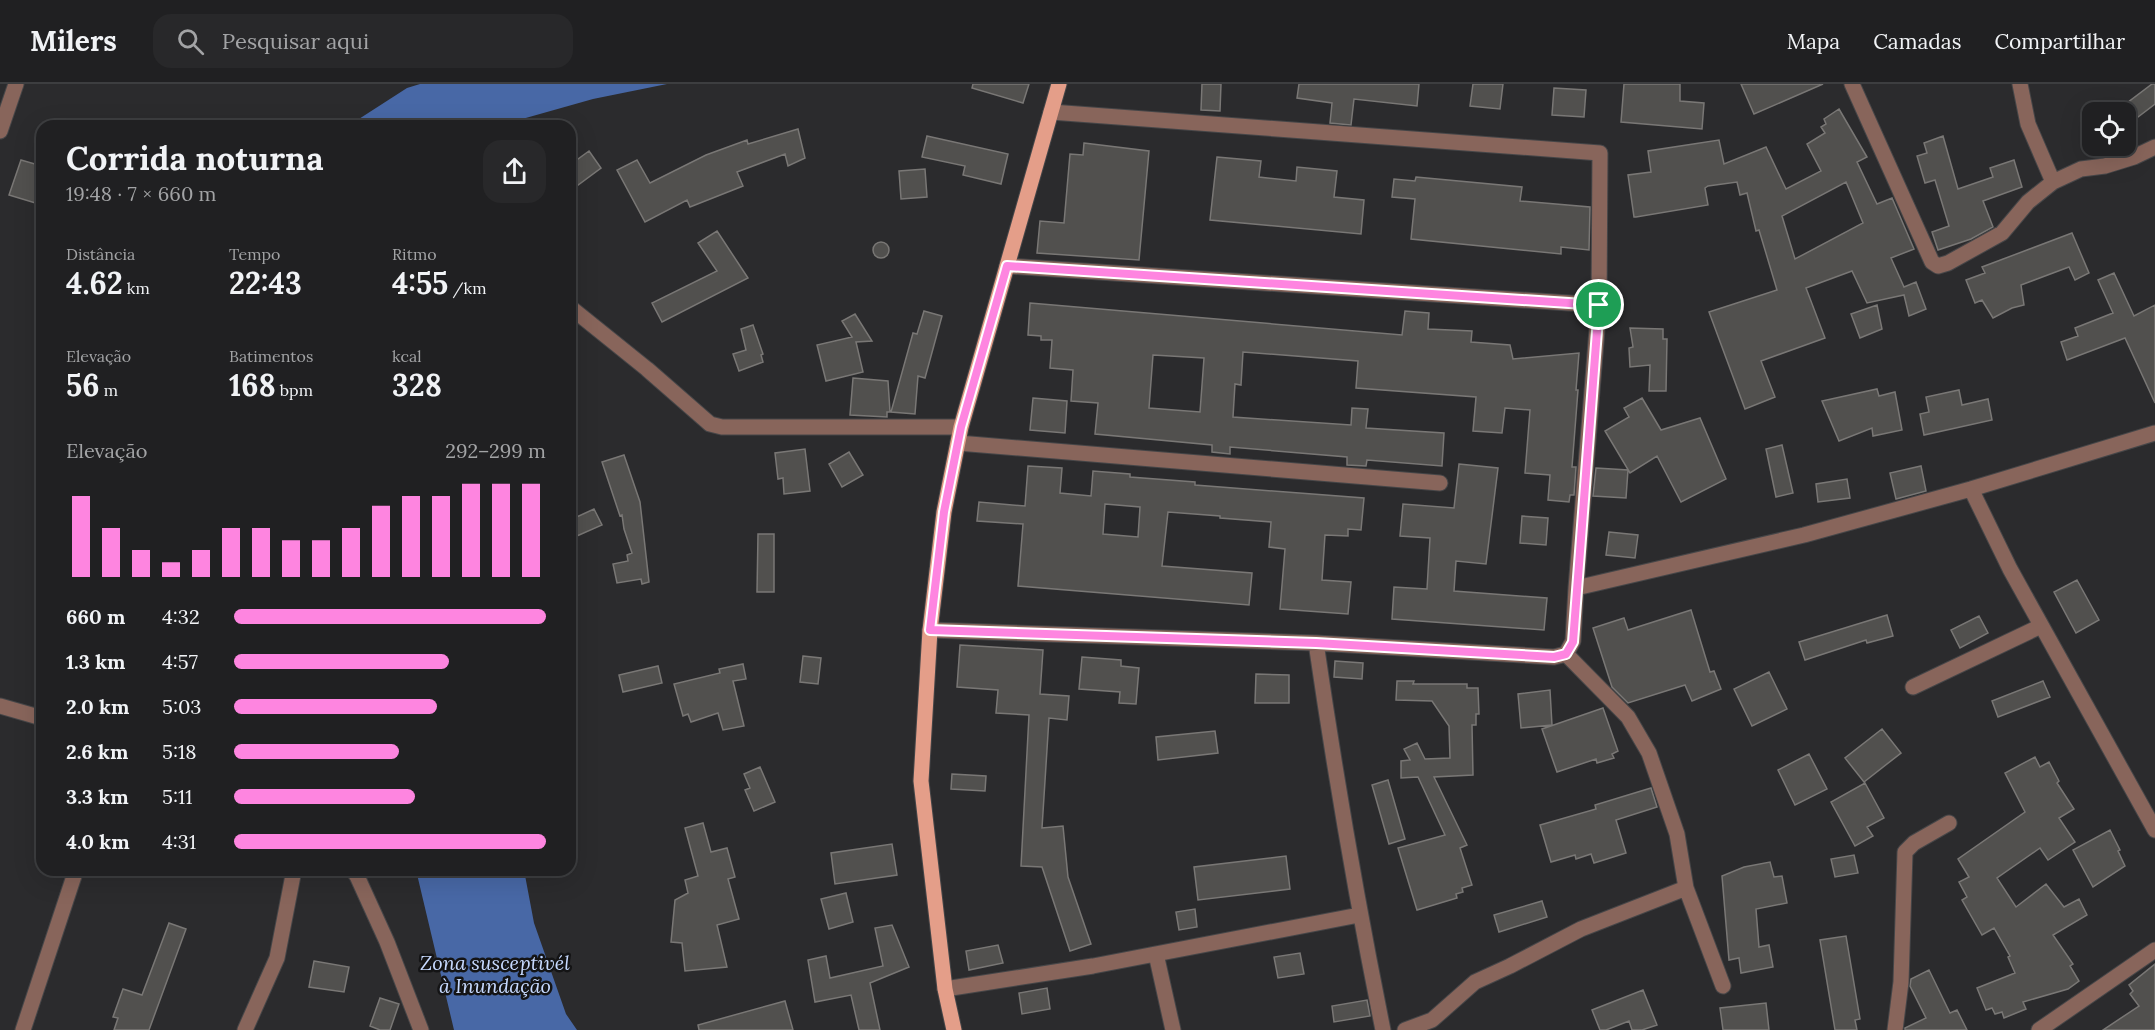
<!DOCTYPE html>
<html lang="pt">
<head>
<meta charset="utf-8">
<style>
  :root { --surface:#202022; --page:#28282a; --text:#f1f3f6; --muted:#a2a3a5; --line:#3d3e40; --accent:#fe85e0 }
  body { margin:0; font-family:Lora,serif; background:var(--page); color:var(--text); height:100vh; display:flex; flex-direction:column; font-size:22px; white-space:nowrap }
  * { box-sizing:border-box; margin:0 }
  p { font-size:20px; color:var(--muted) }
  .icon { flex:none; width:33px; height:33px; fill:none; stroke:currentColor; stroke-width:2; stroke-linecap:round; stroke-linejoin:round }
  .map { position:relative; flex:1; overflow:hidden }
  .side { position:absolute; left:36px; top:36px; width:540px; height:756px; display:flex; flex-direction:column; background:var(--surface); border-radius:18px; box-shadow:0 6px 24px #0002,0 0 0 2px var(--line) }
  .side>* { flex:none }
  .fabs { position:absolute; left:2082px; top:18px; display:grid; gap:12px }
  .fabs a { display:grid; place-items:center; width:54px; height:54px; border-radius:12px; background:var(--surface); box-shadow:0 6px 24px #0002,0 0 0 2px var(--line); font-size:30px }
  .pin { position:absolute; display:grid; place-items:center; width:51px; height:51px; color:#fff; margin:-26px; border:3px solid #fff; border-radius:50%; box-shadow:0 2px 6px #0007 }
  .round { display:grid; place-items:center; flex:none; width:63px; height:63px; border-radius:18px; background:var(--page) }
  .summary { display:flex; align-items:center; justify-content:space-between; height:102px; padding:0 30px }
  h1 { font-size:33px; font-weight:700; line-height:45px }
  .stats { display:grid; grid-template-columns:repeat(3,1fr); gap:9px; height:102px; padding:6px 30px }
  .stats div { display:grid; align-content:center }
  .stats b { font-size:30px; font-weight:700 }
  .stats small { font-size:16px; font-weight:400 }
  .stats p { font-size:16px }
  .chart { height:168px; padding:12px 30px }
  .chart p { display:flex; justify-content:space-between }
  .chart svg { width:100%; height:108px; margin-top:6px; stroke:var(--accent); stroke-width:6 }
  ul { padding:0 30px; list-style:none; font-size:20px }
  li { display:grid; grid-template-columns:96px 72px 1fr; align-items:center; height:45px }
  li i { height:15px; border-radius:8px; background:var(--accent) }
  header { display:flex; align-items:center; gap:36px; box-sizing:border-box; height:84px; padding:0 30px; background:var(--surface); border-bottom:2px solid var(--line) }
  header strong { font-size:28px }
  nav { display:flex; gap:33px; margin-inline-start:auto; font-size:21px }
  .search { width:420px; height:54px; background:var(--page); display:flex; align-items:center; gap:15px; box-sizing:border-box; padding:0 21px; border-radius:18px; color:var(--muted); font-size:22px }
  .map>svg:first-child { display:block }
</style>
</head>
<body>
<header>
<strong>Milers</strong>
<div class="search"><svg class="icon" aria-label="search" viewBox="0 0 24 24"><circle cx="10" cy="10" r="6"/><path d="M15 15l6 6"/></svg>Pesquisar aqui</div>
<nav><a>Mapa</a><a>Camadas</a><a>Compartilhar</a></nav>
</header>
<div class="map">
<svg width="2155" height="946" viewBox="0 0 2155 946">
  <rect width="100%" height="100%" fill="#2b2b2d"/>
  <path fill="#4868a6" d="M420,0H667L593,15L497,42H348L407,4Z
    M416,786H524L534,839L566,930L577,946H454Z"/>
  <path fill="#51504e" stroke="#797775" stroke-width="1.5" fill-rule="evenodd" d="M973,0H1029L1023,19L972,4Z
    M1202,0H1221L1220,27L1201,26Z
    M1299,0H1419L1417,22L1354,15L1351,41L1330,39L1332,19L1297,14Z
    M1473,0H1503L1500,25L1470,22Z
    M1624,0H1680V17L1704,19L1702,45L1621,38Z
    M1741,0H1823L1754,30Z
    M2152,0H2155V20L2138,33L2127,19Z
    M1554,4L1586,6L1584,33L1552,31Z
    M1839,25L1867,73L1857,78L1877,120L1892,114L1914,165L1891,174L1904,203L1916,198L1926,225L1909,232L1904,211L1867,219L1852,187L1806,204L1825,254L1761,277L1775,313L1745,325L1709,228L1777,206L1759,146L1756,147L1747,109L1740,111L1737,98L1708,102L1705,104L1708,121L1636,133H1634L1628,91L1651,88L1648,67L1719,56L1724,80L1766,63L1786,105L1821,87L1807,60L1825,49L1821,43L1826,40L1824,35ZM1846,98L1863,139L1795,175L1782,132Z
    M798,45L805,74L788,82L785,70L737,88L743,102L690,123L687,116L645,138L617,86L637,76L650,99L706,71L747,56L748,60Z
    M927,52L1008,70L1001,100L963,91L965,82L922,73Z
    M1943,52L1958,105L1993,93L1990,84L2014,76L2022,103L1983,117L1993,143L1971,155L1938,166L1932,148L1949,142L1935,96L1925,99L1917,72L1927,69L1924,59Z
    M1084,59L1149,67L1139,176L1037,169L1040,137L1064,139L1070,70L1083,71Z
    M589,67L601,84L570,107V81Z
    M1217,73L1261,77L1259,93L1296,97L1297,83L1337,87L1334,113L1364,116L1361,150L1210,136Z
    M21,76L42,82V121L9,111Z
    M925,85L927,113L901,115L899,87Z
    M1416,93L1522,103L1520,117L1590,123L1589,166L1561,163V170L1411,155L1415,115L1392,113L1394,95L1415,97Z
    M717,147L748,194L662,238L652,219L717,187L698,159Z
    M2072,149L2089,189L2075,196L2069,183L2021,201L2024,221L2012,224L1993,234L1982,216L1975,219L1966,196L1985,189L1982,183Z
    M873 166a8 8 0 1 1 16 0a8 8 0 1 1-16 0Z
    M2114,189L2134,232L2155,221V319L2125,254L2067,276L2061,258L2078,252L2075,244L2113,229L2098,196Z
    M1030,219L1402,251L1405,227L1429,229L1428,245L1472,247L1471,258L1510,261L1513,275L1579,269L1576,306H1578L1572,383H1576L1574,411H1570L1569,418L1548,416L1550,391L1525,389L1530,326L1505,324L1502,349L1473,347L1476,313L1356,304L1358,277L1243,268L1241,301L1235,300L1233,333L1351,341L1352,324L1368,325L1366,344L1444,349L1442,382L1367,376L1366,382L1347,381V373L1230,363V370L1212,368V361L1095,350L1098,319L1071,317L1073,286L1050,284L1052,256H1041V252L1028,251ZM1153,271L1204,274L1200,328L1149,324Z
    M1877,221L1882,245L1860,254L1851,230Z
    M924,227L942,232L925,294L918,292L915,330L891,328L913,249L917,250Z
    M855,230L872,257L856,258L863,288L826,297L817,261L852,253L842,237Z
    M753,241L763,270L761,271L763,278L739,287L733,270L746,266L741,245Z
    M1630,244L1663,245V255H1667L1666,307H1649L1650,281L1630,283L1629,264L1633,263Z
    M853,294L888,297L890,328H887V333L850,331Z
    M1877,305L1879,312L1895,308L1902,346L1873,352L1872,344L1839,357L1822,317Z
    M1959,306L1962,321L1988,315L1992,336L1924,351L1920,330L1929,328L1926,313Z
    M1033,314L1067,317L1065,349L1030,346Z
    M1642,314L1661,346L1700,334L1726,395L1681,418L1657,372L1630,389L1605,347L1629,333L1624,324Z
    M1782,361L1793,409L1776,413L1766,365Z
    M805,365L810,407L784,410L783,394L778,395L775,369Z
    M849,368L863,391L842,403L829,380Z
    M624,371L640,418L649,498L642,500L641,495L617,499L613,480L628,477L627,471L632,469L624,445L622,431L620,432L602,378Z
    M1459,380L1498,384L1486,480L1456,477L1454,507L1547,514L1544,546L1392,535L1394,503L1427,505L1430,454L1400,452L1403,420L1454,424Z
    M1028,382L1062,384L1060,409L1091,412L1093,387L1130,390V393L1195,398V401L1364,414L1361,446L1348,445V452L1325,451L1322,496L1351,498L1348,530L1280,525L1285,465L1269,463L1271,438L1220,434V432L1168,428L1162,482L1252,489L1249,521L1018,502L1023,440L977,437L979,418L1025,422ZM1105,420L1140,423L1138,453L1103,450Z
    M1921,382L1926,407L1896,415L1890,389Z
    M1596,384L1628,386L1626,414L1593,412Z
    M1847,395L1850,414L1818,418L1816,400Z
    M594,425L602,441L570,455V436Z
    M1522,432L1548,434L1546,461L1520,459Z
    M1609,448L1638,451L1635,474L1606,471Z
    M758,450H774V508H757Z
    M2077,496L2099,536L2076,549L2054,508Z
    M1691,526L1710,588L1714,587L1721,605L1692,617L1685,601L1628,619L1612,603L1593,544L1624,534L1628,546Z
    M1887,531L1893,552L1867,559L1866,556L1805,576L1799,558Z
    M1979,532L1988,549L1960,564L1951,546Z
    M960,561L1043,566L1040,610L1069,612L1067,636L1049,634L1042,744L1063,742L1068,793L1091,860L1070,867L1042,783L1021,782L1029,631L996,629L998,606L957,603Z
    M803,572L821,574L818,600L800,598Z
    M1082,573L1121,576V582L1139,584L1136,620L1119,619L1120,608L1079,605Z
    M1335,577L1363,579L1362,595L1334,593Z
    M743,580L746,595L733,597L744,642L723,646L718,629L691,638L688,630L683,632L674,600L720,589L719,585Z
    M658,582L662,599L623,608L619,591Z
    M1769,588L1787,625L1752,642L1734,605Z
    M1256,590L1289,591V619H1255Z
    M1397,597H1414L1413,600H1467V604H1478L1479,630H1476V641H1472L1473,691L1434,693L1467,761L1460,764L1472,801L1462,804L1463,808L1456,810L1457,814L1417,826L1398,764L1445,751L1418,693L1401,694V677L1410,676L1404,665L1417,659L1425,675L1450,674L1449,642L1432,617L1396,616Z
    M2043,597L2050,613L1998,633L1992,617Z
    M1550,606L1552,641L1521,644L1518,610Z
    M1603,624L1618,667L1612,670L1614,674L1597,679L1596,675L1557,688L1542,645Z
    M1882,645L1901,669L1864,698L1845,674Z
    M1215,647L1218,669L1158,676L1156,653Z
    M1809,670L1827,705L1795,721L1778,686Z
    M2035,673L2040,683L2049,678L2059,697L2057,699L2074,725L2059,734L2075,758L2048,776L2040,764L1997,794L2016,823L2046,800L2064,823L2079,815L2087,831L2053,851L2073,880L2070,882L2079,897L2068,905L2023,918L2026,925L2004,934L2002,928L1995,930L1992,924L1986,926L1977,904L2015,889L2008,873L2010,872L1994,844L1982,851L1962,816L1967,813L1959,798L1969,793L1958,775L2025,728L2005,689Z
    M760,683L775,718L754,727L745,706L750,704L744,690Z
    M952,690L986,692L985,707L951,705Z
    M1388,696L1405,755L1389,760L1372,701Z
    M1865,699L1884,734L1867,743L1873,752L1855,762L1831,718Z
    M1651,704L1657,723L1616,736L1626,769L1594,779L1591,770L1576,775L1575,771L1551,778L1540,741L1596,725L1595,721Z
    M703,739L711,768L727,764L735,793L728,795L739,835L717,841L727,883L685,887L682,859L671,858L675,816L688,809L685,796L698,792L685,744Z
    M2110,746L2120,766L2118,767L2125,782L2093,803L2073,766Z
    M892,760L897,791L835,800L831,769Z
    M1854,771L1858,789L1835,793L1831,775Z
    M1286,772L1290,805L1198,816L1194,783Z
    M1770,778L1774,793L1782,792L1787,819L1756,825L1759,863L1769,861L1773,883L1741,889L1739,874L1729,876L1722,792L1744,783Z
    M846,809L853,838L829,845L821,815Z
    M1542,817L1547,833L1499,848L1494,831Z
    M1195,825L1197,843L1179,846L1176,828Z
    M169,839L186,845L149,946H114L118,934L113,933L123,905L142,911Z
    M892,841L909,883L870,899L880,946H859L851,911L815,918L808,876L826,872L830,894L883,882L875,844Z
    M1846,852L1860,935L1855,936L1857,946H1835L1820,856Z
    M998,861L1003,879L969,886L966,867Z
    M1300,869L1304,890L1278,894L1274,873Z
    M314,877L349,883L344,908L309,903Z
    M2155,880V946H2103L2139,922L2130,910L2133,907L2129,901Z
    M1929,886L1950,929L1957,926L1967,946H1905V944L1926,934L1910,902L1911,895Z
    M1047,904L1050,925L1022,930L1019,909Z
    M1643,906L1657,941L1642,946H1632L1629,937L1606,946H1600L1592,926Z
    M380,914L399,920L390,946H380L370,942Z
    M1367,916L1370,932L1334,938L1332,922Z
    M785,917L793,946H699L698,941Z
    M1766,919L1769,946H1723L1720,924Z"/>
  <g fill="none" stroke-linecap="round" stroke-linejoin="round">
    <g stroke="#464648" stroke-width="17">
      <path id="minor" d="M1852,0L1932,178L1938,182L1948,179L2002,149L2028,118L2053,98L2081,85L2105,82L2134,73L2155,63
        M2020,0L2028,40L2053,98
        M0,47L16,0
        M1007,182L1599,221
        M570,223L647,285L710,340L722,343H961
        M958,359L1440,399
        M1971,405L2010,485L2155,746
        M1576,504L1804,451L1971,405L2155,349
        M930,546L1316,559L1554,573L1566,570L1573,557L1576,504L1599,221L1600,69L1051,28
        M1316,559C1335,689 1357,818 1383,946
        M1566,570L1628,633L1649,669L1677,750L1686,804L1723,902
        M1913,603L2041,542
        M0,622L42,634
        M353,786L357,792L387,858L421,946
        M1156,870L1173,946
        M945,905L1093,882L1359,831
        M23,946L76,786
        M245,946L277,874L294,786
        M1405,946L1432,936L1475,898L1510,882L1581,845L1686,804
        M1895,946L1901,898L1905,768L1914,759L1949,739
        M2039,946L2155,866"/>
    </g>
    <g stroke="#464648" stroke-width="17">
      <path id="major" d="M954,946L945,905L921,697L930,546L944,428L961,343L1059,0"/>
    </g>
    <use href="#minor" stroke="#88655b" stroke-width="15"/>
    <use href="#major" stroke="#e49e89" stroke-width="15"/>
  </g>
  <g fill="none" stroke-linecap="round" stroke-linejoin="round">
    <g stroke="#fff" stroke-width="12">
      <path id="route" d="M1007,182L1599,221L1573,558L1566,570L1554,573L1316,559L930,546L944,428L961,343Z"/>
    </g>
    <use href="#route" stroke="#fe85e0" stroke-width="8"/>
  </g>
  <g text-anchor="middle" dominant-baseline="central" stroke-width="5" stroke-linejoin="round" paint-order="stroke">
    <g font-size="20" font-style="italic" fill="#c7daff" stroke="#141415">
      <text x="495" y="878">Zona susceptivél<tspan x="495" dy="23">à Inundação</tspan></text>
    </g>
  </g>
</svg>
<div class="fabs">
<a><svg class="icon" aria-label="locate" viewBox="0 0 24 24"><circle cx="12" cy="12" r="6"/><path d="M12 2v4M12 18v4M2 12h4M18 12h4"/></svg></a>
</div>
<div class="pin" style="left:1599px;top:221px;background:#1e9e55"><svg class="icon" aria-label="arrive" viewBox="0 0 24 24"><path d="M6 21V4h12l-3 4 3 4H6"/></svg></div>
<section class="side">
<div class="summary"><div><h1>Corrida noturna</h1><p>19:48 · 7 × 660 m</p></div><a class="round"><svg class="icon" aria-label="share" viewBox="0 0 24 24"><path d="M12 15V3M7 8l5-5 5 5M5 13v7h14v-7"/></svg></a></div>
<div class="stats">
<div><p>Distância</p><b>4.62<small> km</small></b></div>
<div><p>Tempo</p><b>22:43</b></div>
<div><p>Ritmo</p><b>4:55<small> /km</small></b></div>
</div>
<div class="stats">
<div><p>Elevação</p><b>56<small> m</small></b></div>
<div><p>Batimentos</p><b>168<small> bpm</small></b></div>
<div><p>kcal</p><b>328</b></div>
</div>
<div class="chart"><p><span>Elevação</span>292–299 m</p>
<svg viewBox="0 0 160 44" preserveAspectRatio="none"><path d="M5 44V11M15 44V24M25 44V33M35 44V38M45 44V33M55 44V24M65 44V24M75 44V29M85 44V29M95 44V24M105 44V15M115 44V11M125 44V11M135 44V6M145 44V6M155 44V6"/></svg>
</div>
<ul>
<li><b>660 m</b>4:32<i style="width:100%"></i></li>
<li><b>1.3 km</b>4:57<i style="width:69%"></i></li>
<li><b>2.0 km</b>5:03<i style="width:65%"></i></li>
<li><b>2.6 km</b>5:18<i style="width:53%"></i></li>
<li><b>3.3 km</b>5:11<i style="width:58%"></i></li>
<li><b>4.0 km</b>4:31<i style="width:100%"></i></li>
</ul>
</section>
</div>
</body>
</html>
